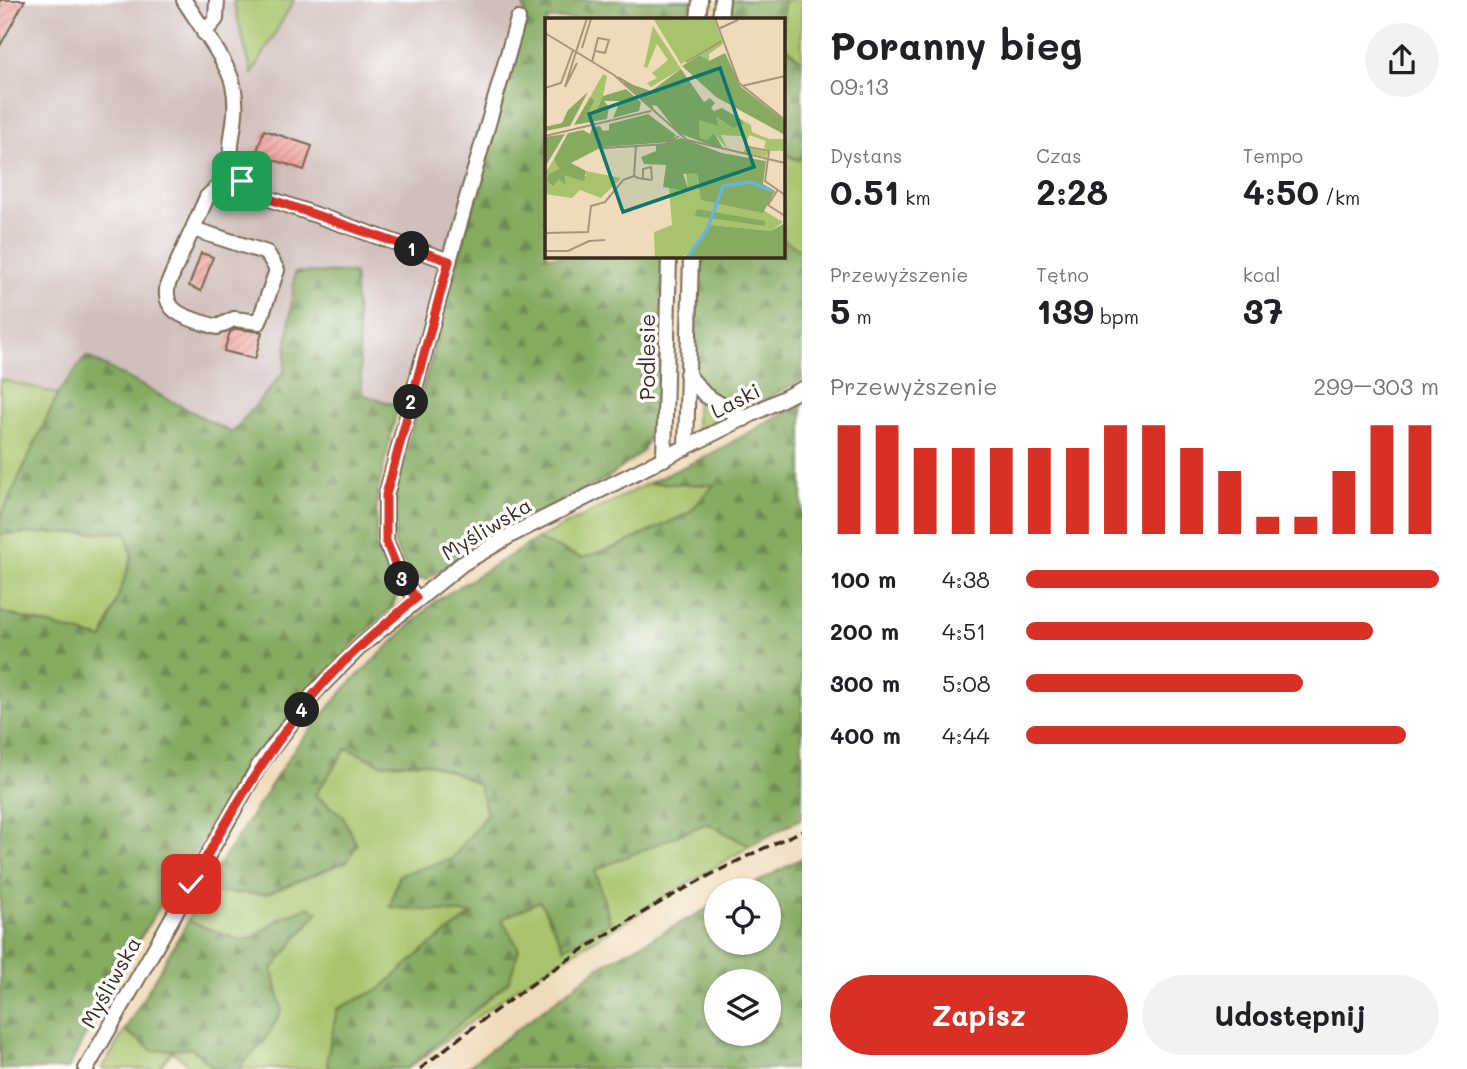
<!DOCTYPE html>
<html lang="pl">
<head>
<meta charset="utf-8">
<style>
  :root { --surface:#fff; --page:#f2f2f2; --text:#202124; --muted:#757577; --accent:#d93025 }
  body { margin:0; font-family:Mali,sans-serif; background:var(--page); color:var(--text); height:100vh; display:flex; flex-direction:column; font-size:26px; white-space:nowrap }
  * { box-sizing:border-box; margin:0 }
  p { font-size:23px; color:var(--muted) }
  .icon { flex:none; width:38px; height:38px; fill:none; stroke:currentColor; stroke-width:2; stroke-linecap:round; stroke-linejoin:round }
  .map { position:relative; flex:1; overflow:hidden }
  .side { display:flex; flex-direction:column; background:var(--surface); width:665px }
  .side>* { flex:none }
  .tools { position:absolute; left:704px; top:878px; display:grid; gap:14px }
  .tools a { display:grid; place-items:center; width:77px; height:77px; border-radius:50%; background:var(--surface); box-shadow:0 2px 5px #0004; font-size:35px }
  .pin { position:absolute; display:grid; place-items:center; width:60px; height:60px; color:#fff; margin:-30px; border-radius:14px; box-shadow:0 4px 10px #0006 }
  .km { position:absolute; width:35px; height:35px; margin:-18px; border-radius:50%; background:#222; color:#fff; font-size:19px; line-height:35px; text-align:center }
  .round { display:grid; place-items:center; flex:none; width:74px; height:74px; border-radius:37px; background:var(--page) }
  .head { display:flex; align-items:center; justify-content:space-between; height:119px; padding:0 28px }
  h1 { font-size:38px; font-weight:700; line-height:52px }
  .stats { display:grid; grid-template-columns:repeat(3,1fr); gap:10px; height:119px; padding:7px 28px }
  .stats div { display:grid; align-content:center }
  .stats b { font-size:35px; font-weight:700 }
  .stats small { font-size:19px; font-weight:400 }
  .stats p { font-size:19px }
  .chart { height:196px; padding:14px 28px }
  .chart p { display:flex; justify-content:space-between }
  .chart svg { width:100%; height:126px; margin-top:7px; stroke:var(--accent); stroke-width:6 }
  .button { display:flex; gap:14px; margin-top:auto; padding:14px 28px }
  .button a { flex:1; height:80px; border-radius:42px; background:var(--accent); color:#fff; font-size:28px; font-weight:700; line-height:80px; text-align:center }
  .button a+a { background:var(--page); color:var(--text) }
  ul { padding:0 28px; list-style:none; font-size:23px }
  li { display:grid; grid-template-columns:112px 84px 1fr; align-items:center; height:52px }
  li i { height:18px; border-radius:9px; background:var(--accent) }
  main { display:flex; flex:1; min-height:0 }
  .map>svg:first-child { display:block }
</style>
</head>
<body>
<main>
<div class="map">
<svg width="802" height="1069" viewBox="0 0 802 1069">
  <defs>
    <pattern id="forest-firs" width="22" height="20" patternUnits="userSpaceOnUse" patternTransform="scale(1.75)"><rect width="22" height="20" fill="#85aa60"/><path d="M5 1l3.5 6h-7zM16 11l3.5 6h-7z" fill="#6e8b4f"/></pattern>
    <pattern id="building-hatch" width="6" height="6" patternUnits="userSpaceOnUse" patternTransform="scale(1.75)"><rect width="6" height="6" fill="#f1a7a2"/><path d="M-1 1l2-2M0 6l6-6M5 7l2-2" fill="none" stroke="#c48883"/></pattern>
  </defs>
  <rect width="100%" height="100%" fill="#fff"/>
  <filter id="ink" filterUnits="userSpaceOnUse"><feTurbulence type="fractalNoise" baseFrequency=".0143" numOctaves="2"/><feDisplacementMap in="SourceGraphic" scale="14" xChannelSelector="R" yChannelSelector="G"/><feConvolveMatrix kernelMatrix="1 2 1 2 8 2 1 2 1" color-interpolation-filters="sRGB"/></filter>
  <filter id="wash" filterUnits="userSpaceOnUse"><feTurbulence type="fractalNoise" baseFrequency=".00686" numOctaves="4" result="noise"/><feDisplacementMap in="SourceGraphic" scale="28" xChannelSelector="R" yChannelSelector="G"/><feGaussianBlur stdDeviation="1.57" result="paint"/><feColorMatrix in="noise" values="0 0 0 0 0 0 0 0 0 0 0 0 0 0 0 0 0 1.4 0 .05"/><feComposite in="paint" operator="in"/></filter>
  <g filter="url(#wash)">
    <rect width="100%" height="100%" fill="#efdbb9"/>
    <path fill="#d0c0bc" d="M0,0H233L252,73L294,0H523L525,16L420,395L398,406L362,394L354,273L295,272L284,372L232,433L86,356L58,394L0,379Z"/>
    <path fill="#a7c46c" stroke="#717745" stroke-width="2" d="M233,0H294L252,74Z
      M784,0H802V61L783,44Z
      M783,153L798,160L802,156V252L783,239Z
      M0,379L58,394L0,518Z
      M701,400L719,412L729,415L696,432V403Z
      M649,483L715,485L689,513L619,546L582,558L537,539Z
      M126,532L132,557L103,639L0,612V534Z
      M347,748L381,764L424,762L458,774L479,785L487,814L452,859L399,875L390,906L474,913L425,949L380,989L337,1009L327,1059L329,1069H241L242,1064L263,1043L282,1010L272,969L317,911L282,917L253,938L239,940L188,921L202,892L267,894L347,861L342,815L315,795Z
      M707,823L750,846L526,981L407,1069L509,981L501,919L540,901L564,947L594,870Z
      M125,1030L153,1051L191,1048L216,1069H194L172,1051L158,1069H102Z"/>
    <path fill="url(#forest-firs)" stroke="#606a3f" stroke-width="2" fill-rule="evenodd" d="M523,0H692L690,19H547V256H663L658,414L643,451L608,478L512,525L427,579H418C392,556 389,531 393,497L525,16Z
      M728,0H784L783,19H726Z
      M783,44L802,61V156L798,160L783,153Z
      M783,239L802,252V380L755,405L741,407L725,403L704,387L696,372L694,350L700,256H783Z
      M295,272L354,273L362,394L398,406L377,495L376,545L396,598L392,608C324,667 272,738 221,812C165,895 113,979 68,1069H0V612L103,639L132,557L126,532L0,534V518L58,394L86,356L232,433L284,372Z
      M802,403V818L750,846L707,823L595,870L610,922L564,948L540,901L502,919L519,949L509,981L407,1069H329L327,1059L337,1009L380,989L425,949L473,914L390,907L399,875L452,859L487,814L479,785L458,774L424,762L381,764L347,748L315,795L342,815L357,845L347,861L267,894L202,892L295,748L349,684L434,602L537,539L582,558L619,546L689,513L714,485L649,483L705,457Z
      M802,858V1069H465L602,965L716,904V943H768V891H741ZM716,982H768V1034H716Z
      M308,907L318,912L272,969L282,1010L263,1043L242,1064L241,1069H216L191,1048L153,1051L125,1030L188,921L239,940L253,938L282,917Z"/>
    <g id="blocks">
      <path fill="url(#building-hatch)" d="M0,0H25L0,46Z
        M264,130L312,146L304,170L256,154Z
        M201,253L213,257L201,291L189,286Z
        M236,329L262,332L255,359L224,351L230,332Z"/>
    </g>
  </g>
  <g filter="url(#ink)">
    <use href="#blocks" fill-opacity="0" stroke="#7a6854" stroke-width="2"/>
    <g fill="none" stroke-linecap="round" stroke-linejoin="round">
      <g stroke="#7a6854" stroke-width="18">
        <path id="minor" d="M184,0C196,20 229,64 233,85C245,136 204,163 267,198L449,261L386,495V541L401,578L416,598
          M698,19L700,0
          M720,19L722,0
          M204,33L216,19L217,0
          M193,229L267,253L277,270L259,322L234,319L217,327C194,319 160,316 168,284L207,197L234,172
          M449,261L518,19
          M687,374L705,395L744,419
          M686,448L691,256
          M664,459L669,256
          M86,1069L260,764L315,692L363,644L462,564L513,534L802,389"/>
      </g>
      <use href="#minor" stroke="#fff" stroke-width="14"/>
      <path stroke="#3b2a1e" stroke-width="3.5" stroke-dasharray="10 5" stroke-linecap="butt" d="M420,1069C537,974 664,891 802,831"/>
    </g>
  </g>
  <g fill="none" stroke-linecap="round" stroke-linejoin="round" filter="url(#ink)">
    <g stroke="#fff" stroke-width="14">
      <path id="route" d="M191,884C228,818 265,753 314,694C344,658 381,628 416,598L401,578L386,541V495L449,261L267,198L242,181"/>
    </g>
    <use href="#route" stroke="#d93025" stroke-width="9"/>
  </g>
  <g text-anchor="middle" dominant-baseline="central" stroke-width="7" stroke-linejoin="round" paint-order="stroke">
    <g font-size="21" fill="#3b2a1e" stroke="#fff">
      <text transform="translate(646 357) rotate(-90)">Podlesie</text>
      <text transform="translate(735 400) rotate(-27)">Laski</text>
      <text transform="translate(486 528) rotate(-31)">Myśliwska</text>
      <text transform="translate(110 982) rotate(-61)">Myśliwska</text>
    </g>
  </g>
  <g transform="translate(545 18)">
    <rect width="240" height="240" fill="#efdbb9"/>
    <path d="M108,0H169L178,26L164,36V44L155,36L136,46ZM108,8L136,51L106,69L102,65L112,60L107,55L123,42L112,26L102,50L99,49ZM58,56L62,58L58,78L50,96L41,99L50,82L45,79ZM170,97L183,106H199L197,102L206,107L207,114L224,121H240V133H225L219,130L221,123L204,117L200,129L223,134L221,139L199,135L201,121L195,118L176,117L183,132L169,115L162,122L155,120L154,102ZM9,141L14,144L11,163L19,157L41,158V153L76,160L56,180L35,172L27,180L0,176V155ZM141,154L152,155L153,167L218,192L238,204L226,213L166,207L147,233L135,240H110L109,214L127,207L124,170L143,172Z" fill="#a7c46c"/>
    <path d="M180,35L196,69L240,103V117L171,79L137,48L155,37L164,43ZM136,51L159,84L165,80L170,85L166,90L169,93L177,90L197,102L199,106L188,110L171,98L173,108L154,102L155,120L162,122L169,115L179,132L133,115L112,88L107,87L110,94L77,63L106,73ZM81,71L96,84L94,93L68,100L75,83H59L64,89L62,101L29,107L45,79L50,82L42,98L50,96L58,78ZM43,74L25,108L0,113V109L17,105L23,92ZM103,96L131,117L126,124L57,129L26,145L41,153L39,163L19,157L21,167L14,161L8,168L2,163L4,156L14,151L9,141L23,115L38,112L45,116L47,109L55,108L58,113L64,112V106ZM20,116L0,149V119ZM136,120L177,135L221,143L218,166L230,173L218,195L156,182L152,155L138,156L144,173L118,169L121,147L99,146L96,139L111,133V128ZM152,191L220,203V208L150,198ZM240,205V240H137L147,233L166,207L226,213Z" fill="#85aa60"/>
    <path fill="none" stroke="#68b4e1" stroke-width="3.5" d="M142,240L162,212L178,168L205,164L227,173"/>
    <path fill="none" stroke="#a7947b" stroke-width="2" d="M170,0L194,65L240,102M173,11L193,2M0,15L69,57L142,122L240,145M37,30L46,1M31,34L42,0M47,44L53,20L64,22L60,35L51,33M141,44L177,23M73,59L93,71M197,68L240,58M20,69L31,34M20,69L32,45M0,70L16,65L28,32M0,118L106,93M204,129L224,133L220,163L240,177M58,130L91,128M89,158L93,160L106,162L107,161L106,149L98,151V161M232,173L223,187L240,198M0,215L43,214L46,188L60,184L78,162L89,158L91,128L122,126L134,118M0,233H23L44,223L60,222"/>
    <path fill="#0f766e" fill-opacity="0.15" stroke="#0f766e" stroke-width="3.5" d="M175,50L209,149L78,194L44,96Z"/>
    <rect width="240" height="240" fill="none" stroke="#3b2a1e" stroke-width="3.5"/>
  </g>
</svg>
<div class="tools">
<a><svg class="icon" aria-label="locate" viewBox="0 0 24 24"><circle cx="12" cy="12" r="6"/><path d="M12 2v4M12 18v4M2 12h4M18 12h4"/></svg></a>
<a><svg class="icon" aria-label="layers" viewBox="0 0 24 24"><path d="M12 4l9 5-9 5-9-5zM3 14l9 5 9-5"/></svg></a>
</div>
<div class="pin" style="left:242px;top:181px;background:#1e9e55"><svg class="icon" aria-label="arrive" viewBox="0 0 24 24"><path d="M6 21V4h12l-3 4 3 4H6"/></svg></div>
<div class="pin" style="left:191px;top:884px;background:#d93025"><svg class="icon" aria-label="check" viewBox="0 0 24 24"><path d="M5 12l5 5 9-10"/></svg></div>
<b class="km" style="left:412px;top:249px">1</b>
<b class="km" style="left:411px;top:402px">2</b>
<b class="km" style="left:402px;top:579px">3</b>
<b class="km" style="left:302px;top:710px">4</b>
</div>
<section class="side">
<div class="head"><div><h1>Poranny bieg</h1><p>09:13</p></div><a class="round"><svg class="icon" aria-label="share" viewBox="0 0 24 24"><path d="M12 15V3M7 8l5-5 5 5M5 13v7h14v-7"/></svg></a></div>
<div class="stats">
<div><p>Dystans</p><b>0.51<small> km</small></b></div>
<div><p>Czas</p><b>2:28</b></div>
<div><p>Tempo</p><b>4:50<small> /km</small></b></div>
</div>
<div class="stats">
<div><p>Przewyższenie</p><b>5<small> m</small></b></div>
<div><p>Tętno</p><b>139<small> bpm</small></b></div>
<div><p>kcal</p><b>37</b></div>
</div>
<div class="chart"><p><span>Przewyższenie</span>299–303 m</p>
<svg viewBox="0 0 160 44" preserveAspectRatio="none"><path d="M5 44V6M15 44V6M25 44V14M35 44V14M45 44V14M55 44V14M65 44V14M75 44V6M85 44V6M95 44V14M105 44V22M115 44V38M125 44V38M135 44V22M145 44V6M155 44V6"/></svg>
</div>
<ul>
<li><b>100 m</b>4:38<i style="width:100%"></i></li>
<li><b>200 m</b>4:51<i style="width:84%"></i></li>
<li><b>300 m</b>5:08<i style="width:67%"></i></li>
<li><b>400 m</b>4:44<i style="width:92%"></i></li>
</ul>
<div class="button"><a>Zapisz</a><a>Udostępnij</a></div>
</section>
</main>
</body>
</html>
